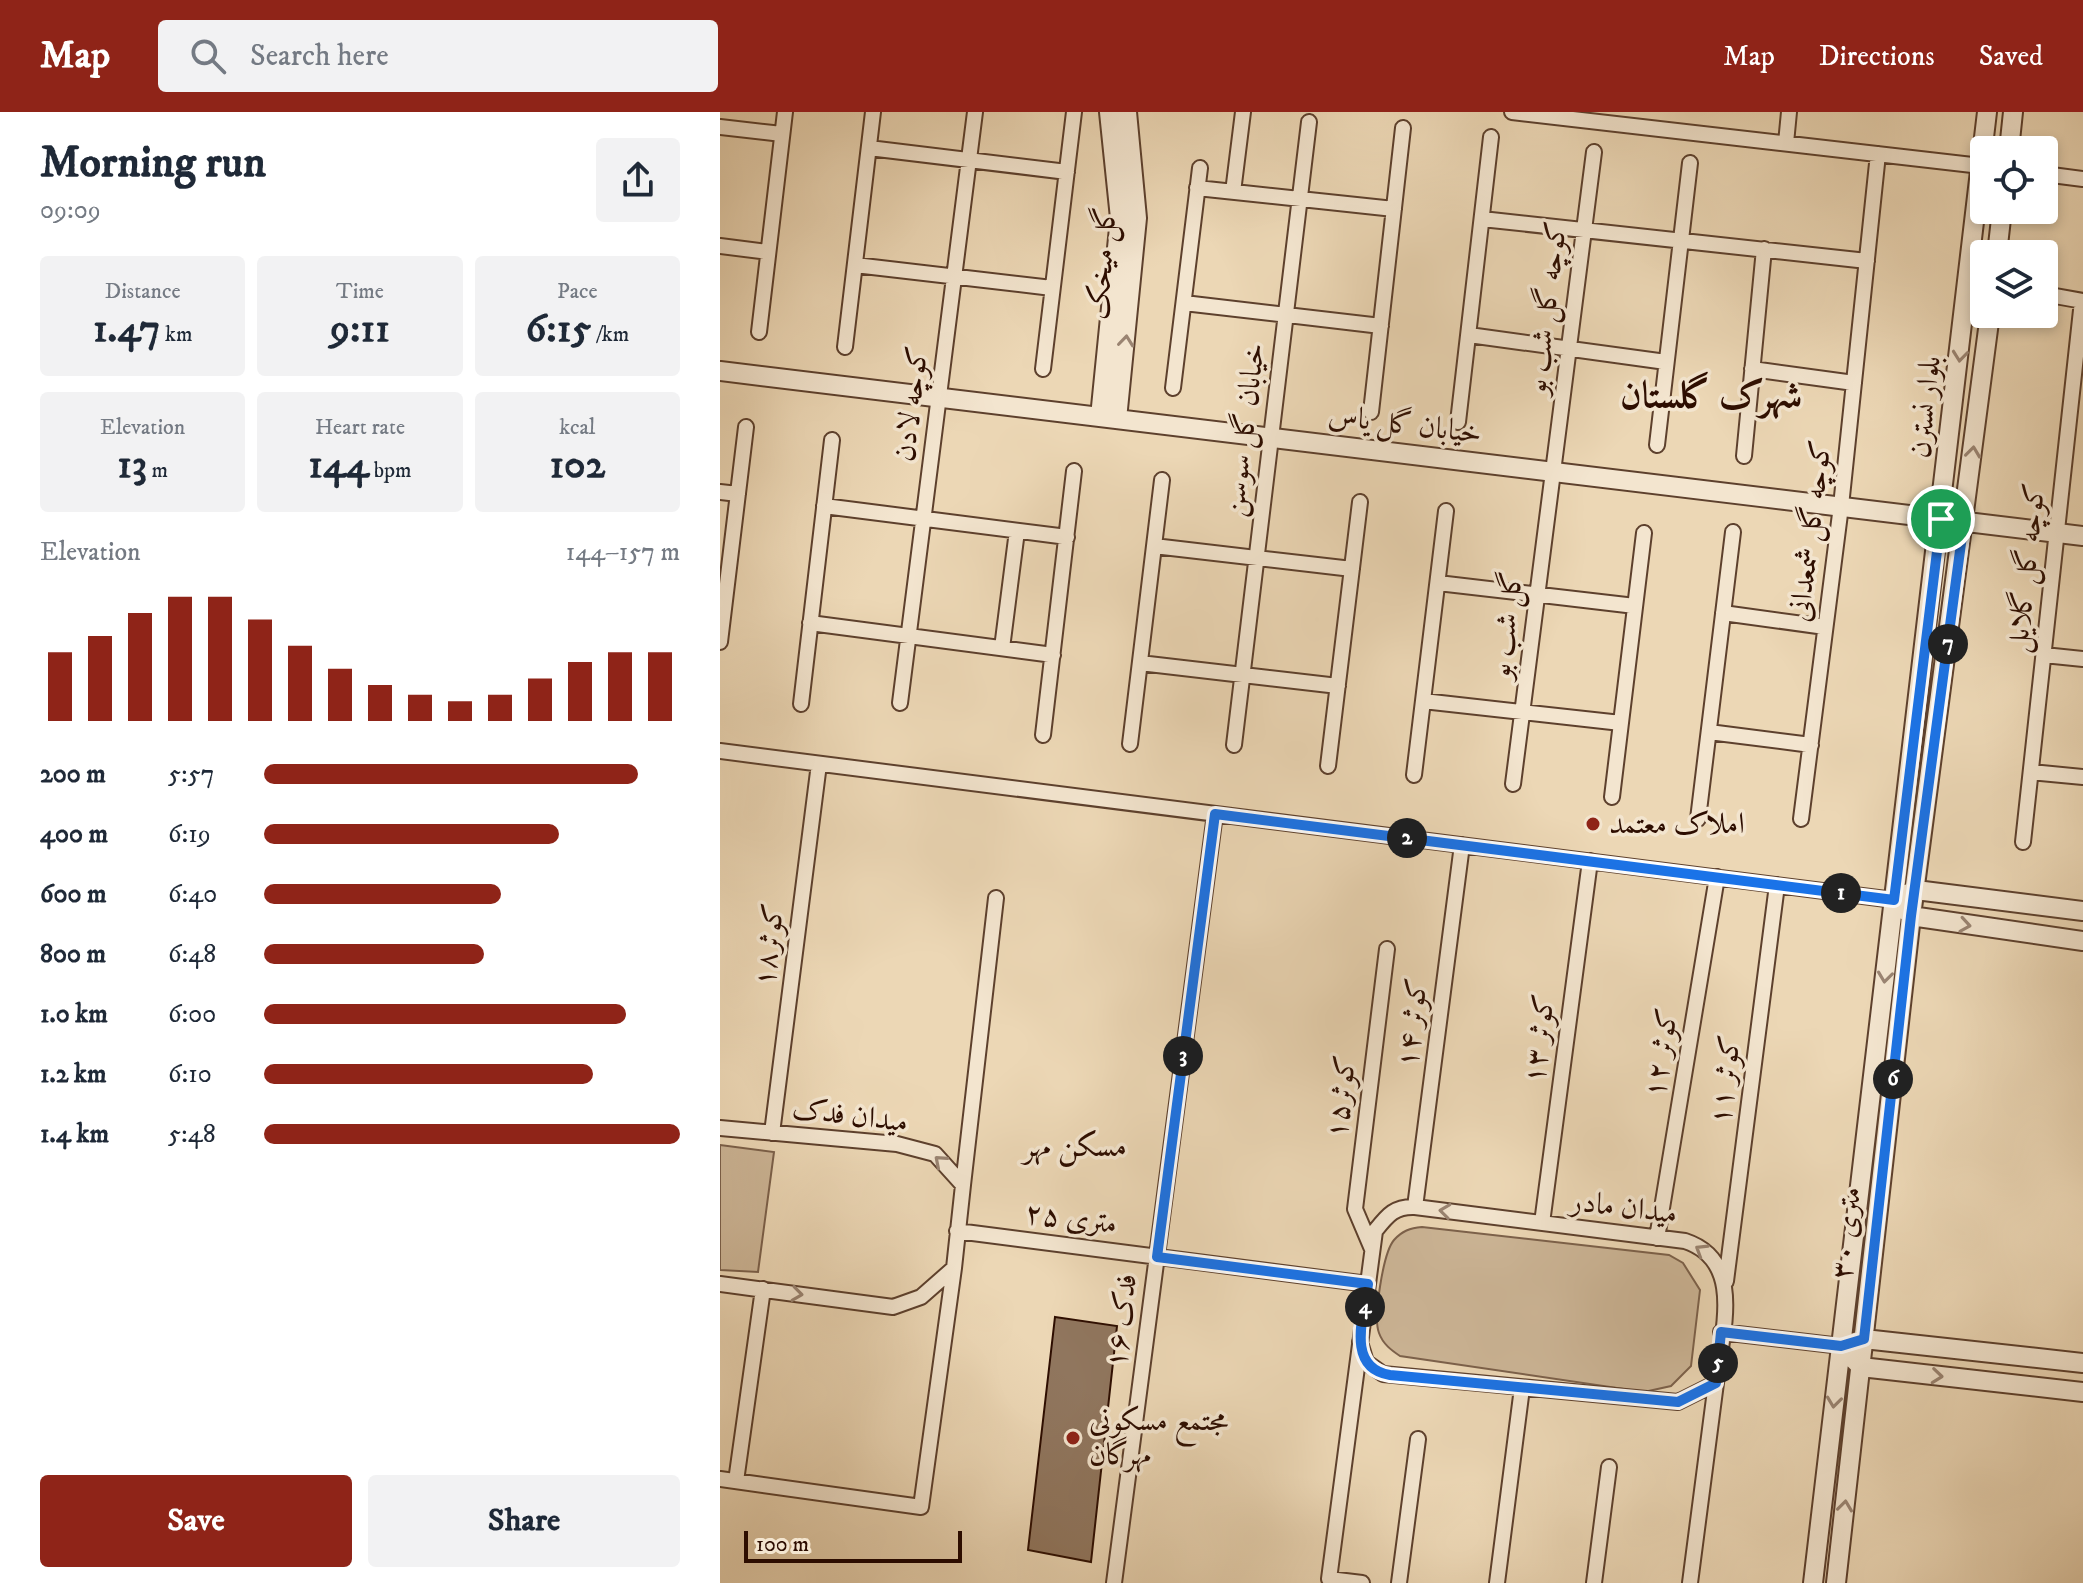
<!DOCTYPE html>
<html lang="en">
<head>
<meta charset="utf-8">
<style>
  :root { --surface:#fff; --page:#f2f2f3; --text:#1f2937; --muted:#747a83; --accent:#8f2418 }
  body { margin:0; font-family:"IM FELL DW Pica",Amiri,serif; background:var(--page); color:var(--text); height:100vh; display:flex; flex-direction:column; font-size:30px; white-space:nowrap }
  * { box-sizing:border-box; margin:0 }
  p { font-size:26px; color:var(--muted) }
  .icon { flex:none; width:44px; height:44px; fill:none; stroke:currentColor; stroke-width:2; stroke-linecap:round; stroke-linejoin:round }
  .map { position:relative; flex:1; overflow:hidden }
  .panel { display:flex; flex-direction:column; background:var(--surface); width:720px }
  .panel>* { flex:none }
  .fabs { position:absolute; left:1250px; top:24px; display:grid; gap:16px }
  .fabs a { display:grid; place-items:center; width:88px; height:88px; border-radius:8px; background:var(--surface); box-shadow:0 4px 12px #0003; font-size:40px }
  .scale { position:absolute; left:24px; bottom:20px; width:218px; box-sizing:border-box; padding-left:8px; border:4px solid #2d0d00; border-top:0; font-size:22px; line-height:28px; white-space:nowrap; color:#2d0d00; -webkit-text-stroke:6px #f3e5cf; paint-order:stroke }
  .pin { position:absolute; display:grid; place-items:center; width:68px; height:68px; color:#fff; margin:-34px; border:4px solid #fff; border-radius:50%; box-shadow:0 2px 8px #0007 }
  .km { position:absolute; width:40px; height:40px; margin:-20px; border-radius:50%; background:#222; color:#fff; font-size:22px; line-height:40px; text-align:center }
  .round { display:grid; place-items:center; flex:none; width:84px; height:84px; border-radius:8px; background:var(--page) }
  .summary { display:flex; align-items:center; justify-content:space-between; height:136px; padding:0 40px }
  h1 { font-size:44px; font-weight:700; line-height:60px }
  .stats { display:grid; grid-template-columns:repeat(3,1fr); gap:12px; height:136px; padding:8px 40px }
  .stats div { display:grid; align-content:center; border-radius:8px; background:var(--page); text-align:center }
  .stats b { font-size:40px; font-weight:700 }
  .stats small { font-size:22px; font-weight:400 }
  .stats p { font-size:22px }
  .chart { height:224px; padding:16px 40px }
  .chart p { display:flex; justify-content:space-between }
  .chart svg { width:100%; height:144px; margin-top:8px; stroke:var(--accent); stroke-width:6 }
  .action { display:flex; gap:16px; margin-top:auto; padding:16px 40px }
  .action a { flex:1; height:92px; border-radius:8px; background:var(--accent); color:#fff; font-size:32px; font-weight:700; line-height:92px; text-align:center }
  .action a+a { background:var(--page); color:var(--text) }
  ul { padding:0 40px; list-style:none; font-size:26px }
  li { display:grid; grid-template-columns:128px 96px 1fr; align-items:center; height:60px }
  li i { height:20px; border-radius:10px; background:var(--accent) }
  header { display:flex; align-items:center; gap:48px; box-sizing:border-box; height:112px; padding:0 40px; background:var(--accent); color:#fff }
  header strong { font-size:38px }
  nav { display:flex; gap:44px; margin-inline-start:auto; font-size:28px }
  .search { width:560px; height:72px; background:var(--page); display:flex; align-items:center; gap:20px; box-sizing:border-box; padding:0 28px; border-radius:8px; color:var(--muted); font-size:30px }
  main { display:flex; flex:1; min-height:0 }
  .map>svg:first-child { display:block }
</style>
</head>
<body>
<header>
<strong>Map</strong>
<div class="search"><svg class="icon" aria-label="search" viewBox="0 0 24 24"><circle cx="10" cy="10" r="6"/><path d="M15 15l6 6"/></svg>Search here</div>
<nav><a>Map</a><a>Directions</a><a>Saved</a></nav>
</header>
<main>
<section class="panel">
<div class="summary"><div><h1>Morning run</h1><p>09:09</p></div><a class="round"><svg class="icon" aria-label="share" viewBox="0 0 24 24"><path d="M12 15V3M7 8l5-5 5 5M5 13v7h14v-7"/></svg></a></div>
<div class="stats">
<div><p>Distance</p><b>1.47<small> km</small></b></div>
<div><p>Time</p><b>9:11</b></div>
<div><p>Pace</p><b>6:15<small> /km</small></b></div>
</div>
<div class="stats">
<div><p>Elevation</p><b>13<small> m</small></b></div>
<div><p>Heart rate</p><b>144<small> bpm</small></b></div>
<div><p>kcal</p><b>102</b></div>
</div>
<div class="chart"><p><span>Elevation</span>144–157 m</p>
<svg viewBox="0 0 160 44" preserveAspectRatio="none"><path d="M5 44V23M15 44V18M25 44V11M35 44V6M45 44V6M55 44V13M65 44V21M75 44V28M85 44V33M95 44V36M105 44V38M115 44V36M125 44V31M135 44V26M145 44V23M155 44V23"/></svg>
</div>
<ul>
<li><b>200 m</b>5:57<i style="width:90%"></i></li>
<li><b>400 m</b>6:19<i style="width:71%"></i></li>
<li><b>600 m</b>6:40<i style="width:57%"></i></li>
<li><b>800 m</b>6:48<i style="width:53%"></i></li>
<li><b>1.0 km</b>6:00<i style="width:87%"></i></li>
<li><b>1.2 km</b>6:10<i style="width:79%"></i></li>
<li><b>1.4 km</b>5:48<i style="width:100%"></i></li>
</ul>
<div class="action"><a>Save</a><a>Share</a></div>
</section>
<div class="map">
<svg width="1363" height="1471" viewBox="0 0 1363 1471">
  <rect width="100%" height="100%" fill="#ecd7b5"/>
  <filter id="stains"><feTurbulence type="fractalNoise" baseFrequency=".0025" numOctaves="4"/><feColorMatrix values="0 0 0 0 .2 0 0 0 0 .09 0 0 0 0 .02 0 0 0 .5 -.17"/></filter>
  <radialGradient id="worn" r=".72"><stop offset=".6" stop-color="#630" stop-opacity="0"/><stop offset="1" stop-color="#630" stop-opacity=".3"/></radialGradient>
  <path fill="#ccb596" stroke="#7c614b" stroke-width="2" d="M0,1033L54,1040L38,1160L0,1158Z
    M702,1115L949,1143L963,1151L980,1178L971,1254L951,1274L924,1280L680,1244C671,1238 663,1232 659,1221C653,1206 663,1141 674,1128C682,1119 690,1116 702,1115Z"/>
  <path fill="#90765e" stroke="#2d0d00" stroke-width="2" d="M335,1205L397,1214L371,1450L308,1438Z"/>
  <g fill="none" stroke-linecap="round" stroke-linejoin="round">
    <g stroke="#5d402d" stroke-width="18">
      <path id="minor" d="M792,0L1261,54
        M0,15L62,22
        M1066,31L1069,0
        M149,36L347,60
        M1324,62L1363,67
        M477,76L674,97
        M513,80L523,0
        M762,107L1147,149
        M0,134L48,140
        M135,153L332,176
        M1324,182L1363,189
        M464,191L661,214
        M39,220L65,0
        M749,223L946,250
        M125,235L153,0
        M323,257L354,0
        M1032,257L1134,271
        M453,276L480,56
        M651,300L683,16
        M738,310L771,25
        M937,333L970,51
        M1024,344L1044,137
        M0,380L18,382
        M104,394L347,425
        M434,434L632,457
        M718,471L915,494
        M1003,501L1105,515
        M90,511L333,543
        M0,530L26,315
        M282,536L297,419
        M1324,543L1363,547
        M420,551L618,574
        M703,589L901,611
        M180,591L255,0
        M81,592L112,328
        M989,620L1091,633
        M323,623L354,359
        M410,632L442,368
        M514,633L589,10
        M0,639L1174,788
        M608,654L640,390
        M1311,660L1363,665
        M694,663L726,399
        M793,672L874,40
        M892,685L924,421
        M978,707L1013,420
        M1081,707L1121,394L1158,42
        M1303,730L1362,189
        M0,1016L177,1032L215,1042L243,1073L234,1156L201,1185L173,1195L0,1172
        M52,1021L99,652
        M243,1073L276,786
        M695,1095L742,733
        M822,1111L870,749
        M237,1119L648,1172
        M937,1126L997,765
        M652,1137L635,1097L667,837
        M1006,1169L1057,773
        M1001,1220L1121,1234
        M640,1230L646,1250L663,1262L958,1290L996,1271C1001,1222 1026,1149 965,1129L695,1095C674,1094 667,1104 655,1119L609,1467L642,1471
        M0,1367L201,1395L234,1156
        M16,1369L43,1177
        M394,1471L495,702
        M679,1471L698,1327
        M777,1471L802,1276
        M874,1471L889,1355
        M970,1471L996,1271"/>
    </g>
    <g stroke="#5d402d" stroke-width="22">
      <path id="tertiary" d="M1289,38L1293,0
        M1277,142L1282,98
        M0,259L1363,424
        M380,305L400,106L389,0
        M397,307L417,106L407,0
        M1184,783L1196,778L1363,799
        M1182,795L1191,804L1363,829
        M1132,1231L1144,1227L1363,1251
        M1133,1247L1141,1255L1363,1280
        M1093,1471L1267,0
        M1116,1471L1191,804L1270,202"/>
    </g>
    <use href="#minor" stroke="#f3e5cf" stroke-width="14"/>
    <use href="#tertiary" stroke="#f3e5cf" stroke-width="18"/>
  </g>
  <defs><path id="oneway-chevron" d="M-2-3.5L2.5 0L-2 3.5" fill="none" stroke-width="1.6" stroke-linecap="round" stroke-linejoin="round" transform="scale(2)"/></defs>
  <g stroke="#9a8472">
    <use href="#oneway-chevron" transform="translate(406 229) rotate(-84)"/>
    <use href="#oneway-chevron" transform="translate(1240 244) rotate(96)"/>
    <use href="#oneway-chevron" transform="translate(1253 340) rotate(-83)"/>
    <use href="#oneway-chevron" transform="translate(1245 813) rotate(9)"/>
    <use href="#oneway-chevron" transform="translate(1165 865) rotate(97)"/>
    <use href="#oneway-chevron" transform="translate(220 1049) rotate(-139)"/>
    <use href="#oneway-chevron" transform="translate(725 1099) rotate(-173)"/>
    <use href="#oneway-chevron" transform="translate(981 1138) rotate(-148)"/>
    <use href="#oneway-chevron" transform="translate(77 1182) rotate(8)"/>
    <use href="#oneway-chevron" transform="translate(1217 1264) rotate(6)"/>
    <use href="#oneway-chevron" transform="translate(1114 1290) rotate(97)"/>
    <use href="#oneway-chevron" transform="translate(1125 1394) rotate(-83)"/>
  </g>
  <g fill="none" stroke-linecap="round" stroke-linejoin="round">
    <g stroke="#fff" stroke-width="16">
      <path id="route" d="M1221,407L1244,409L1191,804L1144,1227L1121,1234L1001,1220L996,1271L958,1290L670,1263C625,1256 644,1202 648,1172L437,1145L495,702L1174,788Z"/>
    </g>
    <use href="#route" stroke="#1a73e8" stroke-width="10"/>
  </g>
  <g fill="#8f2418" stroke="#f3e5cf" stroke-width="3">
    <circle cx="873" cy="712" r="8"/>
    <circle cx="353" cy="1326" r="8"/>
  </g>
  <g text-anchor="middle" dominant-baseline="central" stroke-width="7" stroke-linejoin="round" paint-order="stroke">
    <g font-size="30" fill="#2d0d00" stroke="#f3e5cf">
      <text transform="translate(383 151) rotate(-86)">گل میخک</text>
      <text transform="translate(827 196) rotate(-83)">کوچه گل شب بو</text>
      <text transform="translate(192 292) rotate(-83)">کوچه لادن</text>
      <text transform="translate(1206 295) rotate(-84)">بلوار نسترن</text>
      <text transform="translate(685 313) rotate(7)">خیابان گل یاس</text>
      <text transform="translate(525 318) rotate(-83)">خیابان گل سوسن</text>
      <text transform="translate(1091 419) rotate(-83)">کوچه گل شمعدانی</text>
      <text transform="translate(1307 456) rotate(-84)">کوچه گل گلایل</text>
      <text transform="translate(787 513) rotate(-83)">گل شب بو</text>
      <text transform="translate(50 833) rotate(-83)">کوثر۱۸</text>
      <text transform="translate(693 911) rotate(-83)">کوثر ۱۴</text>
      <text transform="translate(820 927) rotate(-83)">کوثر ۱۳</text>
      <text transform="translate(942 941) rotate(-81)">کوثر ۱۲</text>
      <text transform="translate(1006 968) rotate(-83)">کوثر ۱۱</text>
      <text transform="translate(622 985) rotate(-83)">کوثر۱۵</text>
      <text transform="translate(130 1004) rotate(7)">میدان فدک</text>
      <text transform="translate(904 1096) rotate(7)">میدان مادر</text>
      <text transform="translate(351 1107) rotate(7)">۲۵ متری</text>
      <text transform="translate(1127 1121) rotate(-84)">۳۰ متری</text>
      <text transform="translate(402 1209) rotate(-83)">فدک ۱۶</text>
    </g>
    <g font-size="30" fill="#2d0d00" stroke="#f3e5cf" text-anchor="start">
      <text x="889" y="712">املاک معتمد</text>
      <text x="369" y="1309">مجتمع مسکونی<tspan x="369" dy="34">مهرگان</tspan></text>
    </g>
    <g font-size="32" fill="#2d0d00" stroke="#f3e5cf">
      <text x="355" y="1035">مسکن مهر</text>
    </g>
    <g font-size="38" font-weight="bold" fill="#2d0d00" stroke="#f3e5cf">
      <text x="991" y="284">شهرک گلستان</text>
    </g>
  </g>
  <rect width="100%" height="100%" filter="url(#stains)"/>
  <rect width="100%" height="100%" fill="url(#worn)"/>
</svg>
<div class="fabs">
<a><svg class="icon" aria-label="locate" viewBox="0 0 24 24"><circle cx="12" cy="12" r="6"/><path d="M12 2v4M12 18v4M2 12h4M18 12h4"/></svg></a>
<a><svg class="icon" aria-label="layers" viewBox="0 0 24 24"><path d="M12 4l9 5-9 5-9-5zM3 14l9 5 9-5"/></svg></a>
</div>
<div class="scale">100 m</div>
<div class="pin" style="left:1221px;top:407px;background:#1e9e55"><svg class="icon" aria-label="arrive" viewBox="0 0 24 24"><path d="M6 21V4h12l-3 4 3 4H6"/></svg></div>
<b class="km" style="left:1121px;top:781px">1</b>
<b class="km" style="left:687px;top:726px">2</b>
<b class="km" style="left:463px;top:944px">3</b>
<b class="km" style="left:645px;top:1195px">4</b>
<b class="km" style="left:998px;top:1251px">5</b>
<b class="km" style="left:1173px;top:967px">6</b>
<b class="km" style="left:1228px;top:532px">7</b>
</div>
</main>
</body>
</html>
